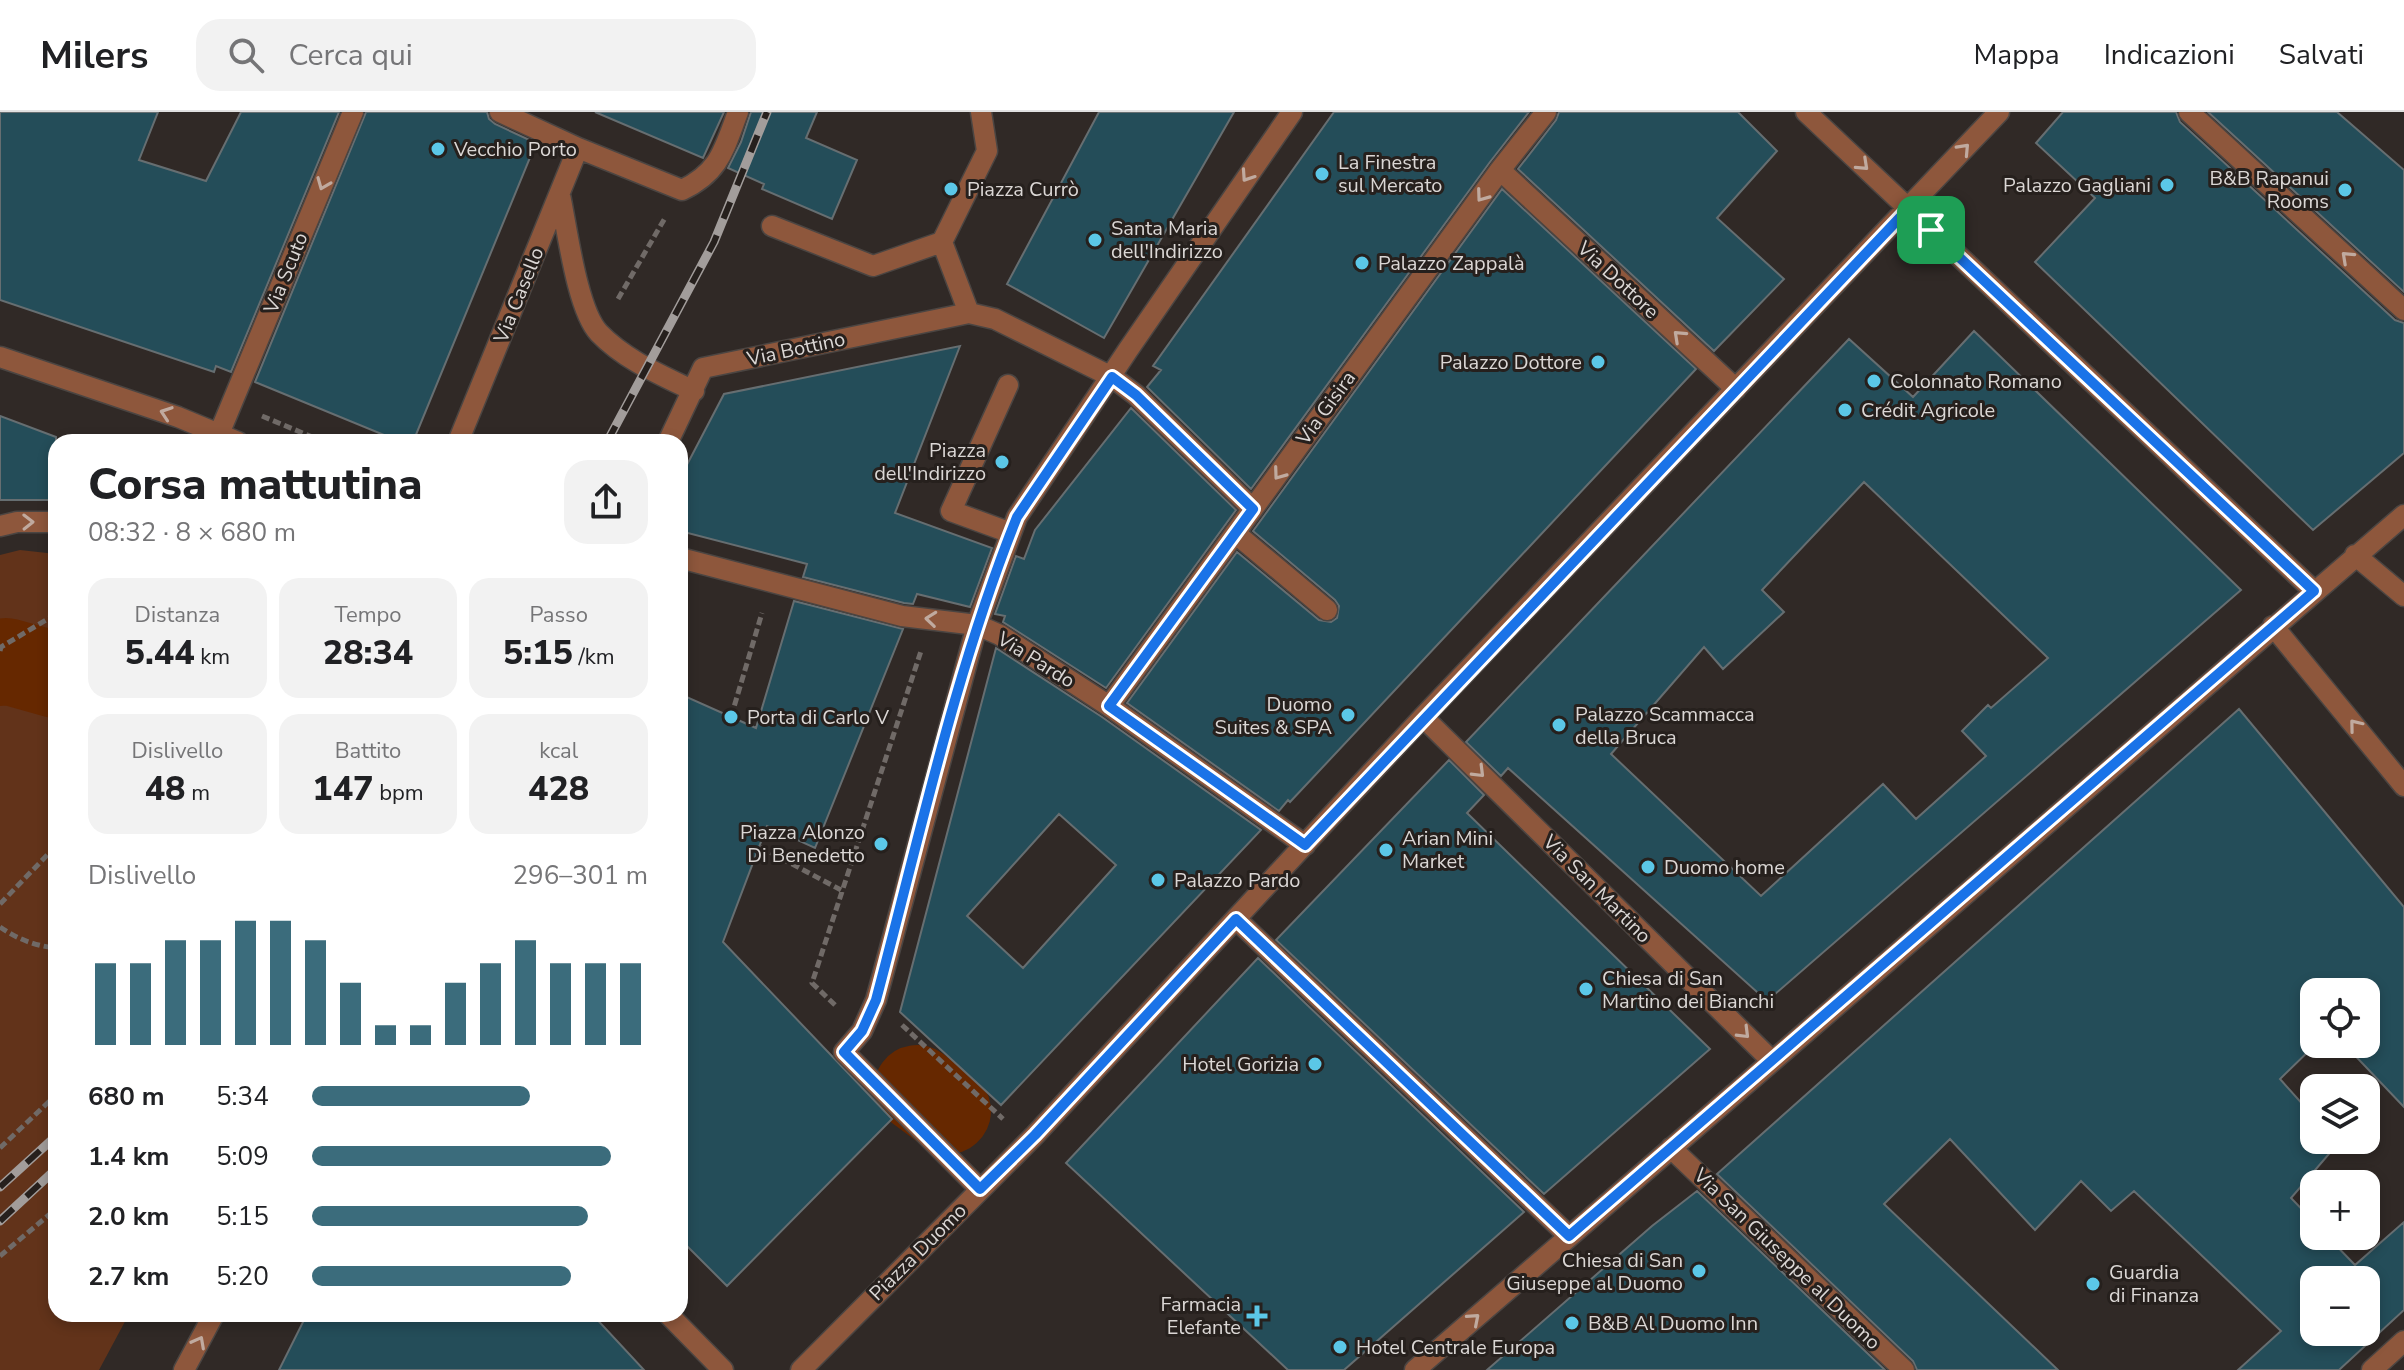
<!DOCTYPE html>
<html lang="it">
<head>
<meta charset="utf-8">
<style>
  :root { --surface:#fff; --page:#f2f2f2; --text:#202124; --muted:#757577; --line:#e0e0e0; --accent:#3b6c7c }
  body { margin:0; font-family:"Nunito Sans",sans-serif; background:var(--page); color:var(--text); height:100vh; display:flex; flex-direction:column; font-size:30px; white-space:nowrap }
  * { box-sizing:border-box; margin:0 }
  p { font-size:26px; color:var(--muted) }
  .icon { flex:none; width:44px; height:44px; fill:none; stroke:currentColor; stroke-width:2; stroke-linecap:round; stroke-linejoin:round }
  .map { position:relative; flex:1; overflow:hidden }
  .drawer { position:absolute; left:48px; top:322px; width:640px; height:888px; display:flex; flex-direction:column; background:var(--surface); border-radius:24px; box-shadow:0 4px 12px #0003 }
  .drawer>* { flex:none }
  .buttons { position:absolute; left:2300px; top:866px; display:grid; gap:16px }
  .buttons a { display:grid; place-items:center; width:80px; height:80px; border-radius:16px; background:var(--surface); box-shadow:0 4px 12px #0003; font-size:40px }
  .pin { position:absolute; display:grid; place-items:center; width:68px; height:68px; color:#fff; margin:-34px; border-radius:16px; box-shadow:0 4px 12px #0006 }
  .round { display:grid; place-items:center; flex:none; width:84px; height:84px; border-radius:24px; background:var(--page) }
  .overview { display:flex; align-items:center; justify-content:space-between; height:136px; padding:0 40px }
  h1 { font-size:44px; font-weight:800; line-height:60px }
  .figures { display:grid; grid-template-columns:repeat(3,1fr); gap:12px; height:136px; padding:8px 40px }
  .figures div { display:grid; align-content:center; border-radius:20px; background:var(--page); text-align:center }
  .figures b { font-size:34px; font-weight:800 }
  .figures small { font-size:22px; font-weight:400 }
  .figures p { font-size:22px }
  .chart { height:224px; padding:16px 40px }
  .chart p { display:flex; justify-content:space-between }
  .chart svg { width:100%; height:144px; margin-top:8px; stroke:var(--accent); stroke-width:6 }
  ul { padding:0 40px; list-style:none; font-size:26px }
  li { display:grid; grid-template-columns:128px 96px 1fr; align-items:center; height:60px }
  li i { height:20px; border-radius:10px; background:var(--accent) }
  header { display:flex; align-items:center; gap:48px; box-sizing:border-box; height:112px; padding:0 40px; background:var(--surface); border-bottom:2px solid var(--line) }
  header strong { font-size:38px }
  nav { display:flex; gap:44px; margin-inline-start:auto; font-size:28px }
  .search { width:560px; height:72px; background:var(--page); display:flex; align-items:center; gap:20px; box-sizing:border-box; padding:0 28px; border-radius:24px; color:var(--muted); font-size:30px }
  .map>svg:first-child { display:block }
</style>
</head>
<body>
<header>
<strong>Milers</strong>
<div class="search"><svg class="icon" aria-label="search" viewBox="0 0 24 24"><circle cx="10" cy="10" r="6"/><path d="M15 15l6 6"/></svg>Cerca qui</div>
<nav><a>Mappa</a><a>Indicazioni</a><a>Salvati</a></nav>
</header>
<div class="map">
<svg width="2404" height="1258" viewBox="0 0 2404 1258">
  <rect width="100%" height="100%" fill="#302926"/>
  <path fill="#62331a" d="M20,438L56,442V1202H129L99,1258H0V443Z"/>
  <g fill="none" stroke-linecap="round" stroke-linejoin="round">
    <path stroke="#662800" stroke-width="86" d="M0,551L6,549L56,563
      M917,976L948,999"/>
  </g>
  <path fill="#244d59" stroke="#666e71" stroke-width="2" fill-rule="evenodd" d="M0,0H158L139,48L206,69L241,0H339L231,260L216,254L214,260L0,188Z
    M366,0H487L489,7L495,12L536,31L413,330H401L255,270Z
    M595,0H724L703,46Z
    M751,0H817L806,26L857,48L832,107L762,77L764,72L728,56L741,30Z
    M1099,0H1234L1104,226L1007,172Z
    M1334,0H1529L1490,50L1251,377L1147,275L1161,258L1153,254Z
    M1559,0H1738L1777,39L1717,106L1784,167L1714,239L1518,57L1556,8Z
    M2063,0H2176L2180,10L2395,208L2404,211V341L2313,418L2035,150L2095,86L2036,31Z
    M2208,0H2337L2404,58V180Z
    M1502,77L1696,257L1290,690L1288,688L1279,699L1127,591L1237,440L1319,508L1331,510L1337,506L1339,494L1335,488L1253,419Z
    M1974,219L2241,478L1767,889L1508,656L1501,664L1466,630L1849,227L1913,285ZM1864,370L2048,546L1991,596L1988,593L1962,619L1986,644L1916,707L1883,672L1761,784L1611,642L1704,535L1723,557L1784,500L1762,478Z
    M960,234L895,401L992,436L970,495L917,482L913,492L904,491L803,465L807,452L680,419V366L724,282Z
    M1131,296L1236,398L1106,576L1003,510L1005,504L995,502L1016,444L1024,447L1035,418Z
    M0,304L56,325V388H0Z
    M794,489L903,517L815,736L767,714L723,830L892,1007L727,1174L680,1127V582L756,616Z
    M996,536L1102,605L1261,718L1001,993L900,900ZM1059,702L1116,753L1023,856L967,804Z
    M2239,597L2404,795V995L2344,932H2366V880H2314V932H2316L2280,967L2314,1005V1028H2341L2291,1086L2314,1110V1124H2327L2355,1153L2404,1110V1198L2339,1258H2238L2281,1219L2134,1079L2111,1099L2081,1069L2035,1118L1950,1027L1884,1092L2058,1258H1917L1913,1249L1717,1062ZM2314,1168H2366V1220H2314Z
    M1449,648L1484,683L1467,701L1710,937L1544,1082L1276,828Z
    M1258,846L1524,1100L1344,1258H1288L1066,1051Z
    M1697,1079L1885,1258H1487L1652,1114Z
    M307,1202H592L644,1258H279Z"/>
  <g fill="none" stroke-linecap="round" stroke-linejoin="round">
    <g stroke="#4b4542" stroke-width="23">
      <path id="street" d="M500,0L578,36L682,78C720,60 724,37 738,0
        M1806,0L2314,479
        M2189,0L2404,198
        M1500,58L1736,277
        M560,83C567,116 577,198 599,221C625,248 661,263 694,279
        M772,114L873,154L942,130
        M969,201L942,130L987,39L981,0
        M0,245L178,305L238,330
        M1008,273L951,399L1011,421
        M219,322L353,0
        M458,330L578,36
        M668,330L703,256L969,201L995,207L1112,265L1136,283L1253,397
        M0,414L17,410H56
        M1235,421L1327,498
        M2355,443L2404,484
        M680,446L902,504L977,513L1000,523L1109,594L1305,733
        M2273,514L2404,674
        M1109,594L1500,58L1546,0
        M1423,605L1771,948
        M1236,807L1569,1124
        M1671,1036L1904,1258
        M980,1077L844,940L862,919L876,888L977,513L1017,405L1128,238L1292,0
        M668,1202L723,1258
        M184,1258L214,1202
        M801,1258L1035,1023L1423,605L1999,0
        M1415,1258L2404,403
        M2372,1258L2404,1229"/>
    </g>
    <path stroke="#706a67" stroke-width="5" stroke-dasharray="8 4" stroke-linecap="butt" d="M618,187L665,106
      M262,304L324,330
      M0,539L1,535L56,502
      M731,605L762,501
      M760,735L841,778
      M0,792L56,734
      M0,815C17,827 36,834 56,836
      M835,893L812,871L921,539
      M902,913L1003,1007
      M0,1036L56,983
      M0,1144L56,1097"/>
    <use href="#street" stroke="#8e573c" stroke-width="20"/>
    <g stroke="#a29d9b" stroke-width="9">
      <path id="rail" d="M607,330L714,130L767,0
        M0,1075L56,1024
        M0,1109L56,1057"/>
    </g>
    <use href="#rail" stroke="#26201d" stroke-width="6" stroke-dasharray="18" stroke-linecap="butt"/>
  </g>
  <defs><path id="oneway-chevron" d="M-2-3.5L2.5 0L-2 3.5" fill="none" stroke-width="1.6" stroke-linecap="round" stroke-linejoin="round" transform="scale(2)"/></defs>
  <g stroke="#c0aa9f">
    <use href="#oneway-chevron" transform="translate(1964 37) rotate(-47)"/>
    <use href="#oneway-chevron" transform="translate(1863 53) rotate(43)"/>
    <use href="#oneway-chevron" transform="translate(1247 64) rotate(124)"/>
    <use href="#oneway-chevron" transform="translate(323 72) rotate(112)"/>
    <use href="#oneway-chevron" transform="translate(1482 84) rotate(126)"/>
    <use href="#oneway-chevron" transform="translate(2347 145) rotate(-137)"/>
    <use href="#oneway-chevron" transform="translate(1679 224) rotate(-137)"/>
    <use href="#oneway-chevron" transform="translate(166 301) rotate(-161)"/>
    <use href="#oneway-chevron" transform="translate(1279 362) rotate(126)"/>
    <use href="#oneway-chevron" transform="translate(28 410) rotate(-1)"/>
    <use href="#oneway-chevron" transform="translate(931 507) rotate(-174)"/>
    <use href="#oneway-chevron" transform="translate(2355 613) rotate(-129)"/>
    <use href="#oneway-chevron" transform="translate(1479 660) rotate(45)"/>
    <use href="#oneway-chevron" transform="translate(1744 921) rotate(45)"/>
    <use href="#oneway-chevron" transform="translate(1474 1207) rotate(-41)"/>
    <use href="#oneway-chevron" transform="translate(199 1230) rotate(-62)"/>
  </g>
  <g fill="none" stroke-linecap="round" stroke-linejoin="round">
    <g stroke="#fff" stroke-width="16">
      <path id="route" d="M1908,97L2314,479L1569,1124L1236,807L1035,1023L980,1077L844,940L862,919L876,888C919,727 955,559 1017,405L1112,265L1136,283L1253,397L1109,594L1305,733Z"/>
    </g>
    <use href="#route" stroke="#1a73e8" stroke-width="10"/>
  </g>
  <g fill="#5bc7e7" stroke="#26201d" stroke-width="3">
    <circle cx="438" cy="37" r="8"/>
    <circle cx="1322" cy="62" r="8"/>
    <circle cx="2167" cy="73" r="8"/>
    <circle cx="951" cy="77" r="8"/>
    <circle cx="2345" cy="78" r="8"/>
    <circle cx="1095" cy="128" r="8"/>
    <circle cx="1362" cy="151" r="8"/>
    <circle cx="1598" cy="250" r="8"/>
    <circle cx="1874" cy="269" r="8"/>
    <circle cx="1845" cy="298" r="8"/>
    <circle cx="1002" cy="350" r="8"/>
    <circle cx="1348" cy="603" r="8"/>
    <circle cx="731" cy="605" r="8"/>
    <circle cx="1559" cy="613" r="8"/>
    <circle cx="881" cy="732" r="8"/>
    <circle cx="1386" cy="738" r="8"/>
    <circle cx="1648" cy="755" r="8"/>
    <circle cx="1158" cy="768" r="8"/>
    <circle cx="1586" cy="877" r="8"/>
    <circle cx="1315" cy="952" r="8"/>
    <circle cx="1699" cy="1159" r="8"/>
    <circle cx="2093" cy="1172" r="8"/>
    <path d="M1253 1192h8v8h8v8h-8v8h-8v-8h-8v-8h8z"/>
    <circle cx="1572" cy="1211" r="8"/>
    <circle cx="1340" cy="1235" r="8"/>
  </g>
  <g text-anchor="middle" dominant-baseline="central" stroke-width="6" stroke-linejoin="round" paint-order="stroke">
    <g font-size="20" fill="#dbd7d5" stroke="#26201d" text-anchor="start">
      <text x="454" y="37">Vecchio Porto</text>
      <text x="1338" y="50">La Finestra<tspan x="1338" dy="23">sul Mercato</tspan></text>
      <text x="2329" y="66" text-anchor="end">B&amp;B Rapanui<tspan x="2329" dy="23">Rooms</tspan></text>
      <text x="2151" y="73" text-anchor="end">Palazzo Gagliani</text>
      <text x="967" y="77">Piazza Currò</text>
      <text x="1111" y="116">Santa Maria<tspan x="1111" dy="23">dell'Indirizzo</tspan></text>
      <text x="1378" y="151">Palazzo Zappalà</text>
      <text x="1582" y="250" text-anchor="end">Palazzo Dottore</text>
      <text x="1890" y="269">Colonnato Romano</text>
      <text x="1861" y="298">Crédit Agricole</text>
      <text x="986" y="338" text-anchor="end">Piazza<tspan x="986" dy="23">dell'Indirizzo</tspan></text>
      <text x="1332" y="592" text-anchor="end">Duomo<tspan x="1332" dy="23">Suites &amp; SPA</tspan></text>
      <text x="1575" y="602">Palazzo Scammacca<tspan x="1575" dy="23">della Bruca</tspan></text>
      <text x="747" y="605">Porta di Carlo V</text>
      <text x="865" y="720" text-anchor="end">Piazza Alonzo<tspan x="865" dy="23">Di Benedetto</tspan></text>
      <text x="1402" y="726">Arian Mini<tspan x="1402" dy="23">Market</tspan></text>
      <text x="1664" y="755">Duomo home</text>
      <text x="1174" y="768">Palazzo Pardo</text>
      <text x="1602" y="866">Chiesa di San<tspan x="1602" dy="23">Martino dei Bianchi</tspan></text>
      <text x="1299" y="952" text-anchor="end">Hotel Gorizia</text>
      <text x="1683" y="1148" text-anchor="end">Chiesa di San<tspan x="1683" dy="23">Giuseppe al Duomo</tspan></text>
      <text x="2109" y="1160">Guardia<tspan x="2109" dy="23">di Finanza</tspan></text>
      <text x="1241" y="1192" text-anchor="end">Farmacia<tspan x="1241" dy="23">Elefante</tspan></text>
      <text x="1588" y="1211">B&amp;B Al Duomo Inn</text>
      <text x="1356" y="1235">Hotel Centrale Europa</text>
    </g>
    <g font-size="20" fill="#dbd7d5" stroke="#26201d">
      <text transform="translate(286 161) rotate(-68)">Via Scuto</text>
      <text transform="translate(1618 168) rotate(43)">Via Dottore</text>
      <text transform="translate(519 183) rotate(-68)">Via Casello</text>
      <text transform="translate(796 237) rotate(-12)">Via Bottino</text>
      <text transform="translate(1326 296) rotate(-54)">Via Gisira</text>
      <text transform="translate(1036 548) rotate(32)">Via Pardo</text>
      <text transform="translate(1597 777) rotate(45)">Via San Martino</text>
      <text transform="translate(918 1140) rotate(-45)">Piazza Duomo</text>
      <text transform="translate(1787 1147) rotate(44)">Via San Giuseppe al Duomo</text>
    </g>
  </g>
</svg>
<div class="buttons">
<a><svg class="icon" aria-label="locate" viewBox="0 0 24 24"><circle cx="12" cy="12" r="6"/><path d="M12 2v4M12 18v4M2 12h4M18 12h4"/></svg></a>
<a><svg class="icon" aria-label="layers" viewBox="0 0 24 24"><path d="M12 4l9 5-9 5-9-5zM3 14l9 5 9-5"/></svg></a>
<a>+</a>
<a>−</a>
</div>
<div class="pin" style="left:1931px;top:118px;background:#1e9e55"><svg class="icon" aria-label="arrive" viewBox="0 0 24 24"><path d="M6 21V4h12l-3 4 3 4H6"/></svg></div>
<section class="drawer">
<div class="overview"><div><h1>Corsa mattutina</h1><p>08:32 · 8 × 680 m</p></div><a class="round"><svg class="icon" aria-label="share" viewBox="0 0 24 24"><path d="M12 15V3M7 8l5-5 5 5M5 13v7h14v-7"/></svg></a></div>
<div class="figures">
<div><p>Distanza</p><b>5.44<small> km</small></b></div>
<div><p>Tempo</p><b>28:34</b></div>
<div><p>Passo</p><b>5:15<small> /km</small></b></div>
</div>
<div class="figures">
<div><p>Dislivello</p><b>48<small> m</small></b></div>
<div><p>Battito</p><b>147<small> bpm</small></b></div>
<div><p>kcal</p><b>428</b></div>
</div>
<div class="chart"><p><span>Dislivello</span>296–301 m</p>
<svg viewBox="0 0 160 44" preserveAspectRatio="none"><path d="M5 44V19M15 44V19M25 44V12M35 44V12M45 44V6M55 44V6M65 44V12M75 44V25M85 44V38M95 44V38M105 44V25M115 44V19M125 44V12M135 44V19M145 44V19M155 44V19"/></svg>
</div>
<ul>
<li><b>680 m</b>5:34<i style="width:65%"></i></li>
<li><b>1.4 km</b>5:09<i style="width:89%"></i></li>
<li><b>2.0 km</b>5:15<i style="width:82%"></i></li>
<li><b>2.7 km</b>5:20<i style="width:77%"></i></li>
</ul>
</section>
</div>
</body>
</html>
